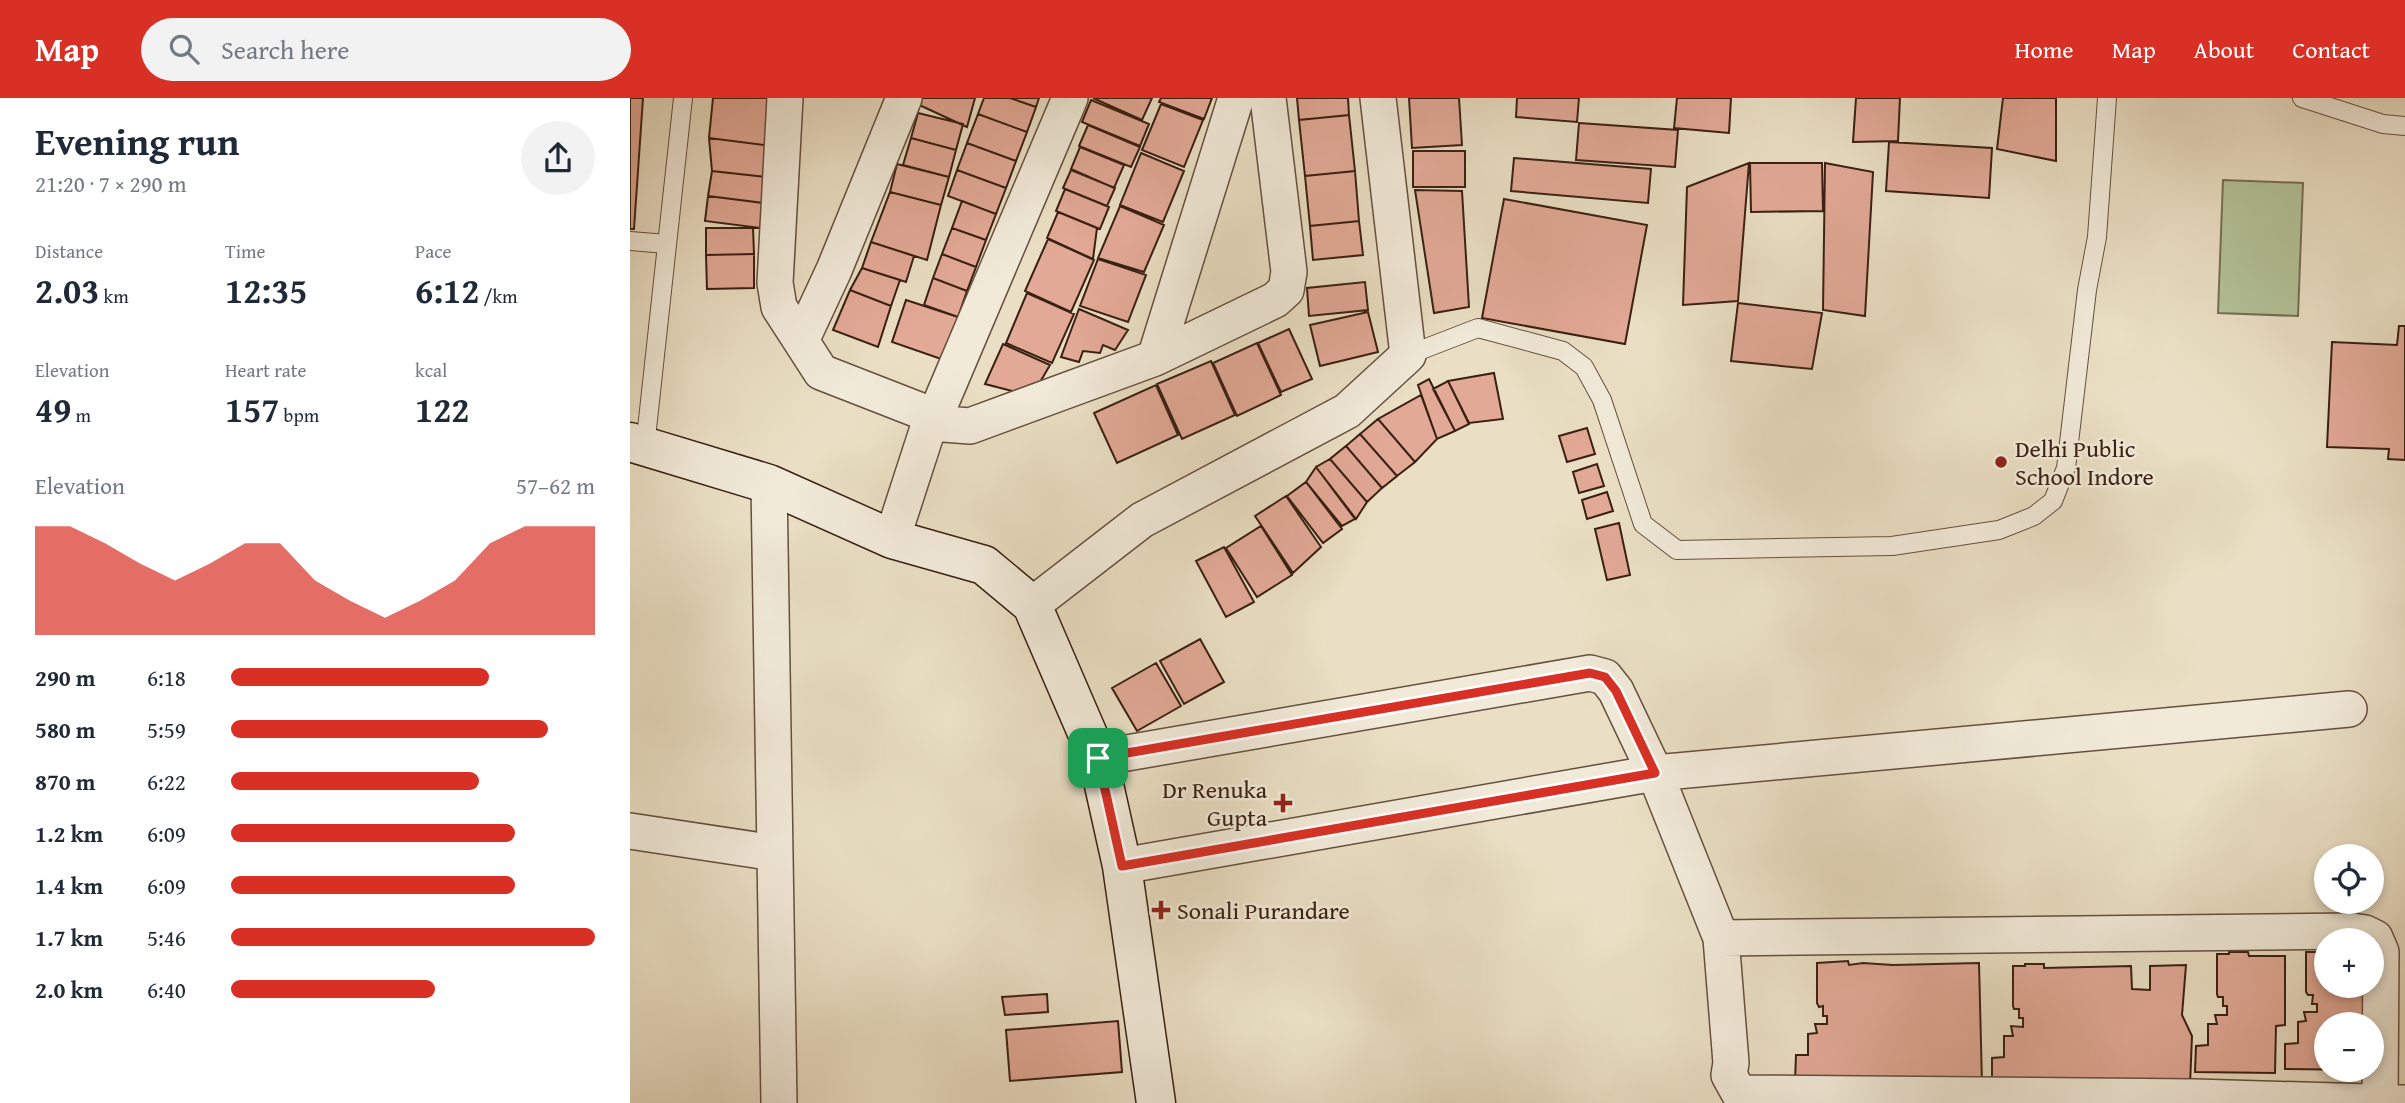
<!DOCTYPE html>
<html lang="en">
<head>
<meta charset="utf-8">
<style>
  :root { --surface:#fff; --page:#f2f2f3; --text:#1f2937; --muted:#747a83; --accent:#d93025 }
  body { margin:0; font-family:"Gentium Book Plus",serif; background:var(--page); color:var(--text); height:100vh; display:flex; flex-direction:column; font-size:26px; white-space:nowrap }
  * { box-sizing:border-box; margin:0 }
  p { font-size:23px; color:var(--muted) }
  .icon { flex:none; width:38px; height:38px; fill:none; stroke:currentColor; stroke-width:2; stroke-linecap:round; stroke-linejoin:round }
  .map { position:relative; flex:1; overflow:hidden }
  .drawer { display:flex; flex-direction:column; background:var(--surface); width:630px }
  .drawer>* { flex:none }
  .controls { position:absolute; left:1684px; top:746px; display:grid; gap:14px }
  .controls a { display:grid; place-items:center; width:70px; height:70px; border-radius:50%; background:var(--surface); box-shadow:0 4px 10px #0003; font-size:35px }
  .pin { position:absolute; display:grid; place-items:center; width:60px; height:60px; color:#fff; margin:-30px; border-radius:14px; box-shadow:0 4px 10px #0006 }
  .round { display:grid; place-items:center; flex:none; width:74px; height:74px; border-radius:37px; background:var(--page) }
  .summary { display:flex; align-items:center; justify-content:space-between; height:119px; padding:0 35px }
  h1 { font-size:38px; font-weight:700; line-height:52px }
  .metrics { display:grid; grid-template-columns:repeat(3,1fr); gap:10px; height:119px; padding:7px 35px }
  .metrics div { display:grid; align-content:center }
  .metrics b { font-size:35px; font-weight:700 }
  .metrics small { font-size:19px; font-weight:400 }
  .metrics p { font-size:19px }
  .chart { height:196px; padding:14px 35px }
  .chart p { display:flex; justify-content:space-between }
  .chart svg { width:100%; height:126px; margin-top:7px; fill:var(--accent); opacity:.7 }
  ul { padding:0 35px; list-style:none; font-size:23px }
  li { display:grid; grid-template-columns:112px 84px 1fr; align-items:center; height:52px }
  li i { height:18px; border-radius:9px; background:var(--accent) }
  header { display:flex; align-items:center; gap:42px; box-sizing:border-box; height:98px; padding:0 35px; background:var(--accent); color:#fff }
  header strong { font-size:33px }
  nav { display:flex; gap:38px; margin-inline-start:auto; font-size:24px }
  .search { width:490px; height:63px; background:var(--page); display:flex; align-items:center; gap:18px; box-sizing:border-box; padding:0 24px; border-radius:38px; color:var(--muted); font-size:26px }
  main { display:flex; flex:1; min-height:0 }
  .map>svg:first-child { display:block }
</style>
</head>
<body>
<header>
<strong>Map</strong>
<div class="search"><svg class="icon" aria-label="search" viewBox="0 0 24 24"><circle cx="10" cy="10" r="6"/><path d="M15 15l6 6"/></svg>Search here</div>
<nav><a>Home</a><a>Map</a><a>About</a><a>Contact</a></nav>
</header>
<main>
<section class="drawer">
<div class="summary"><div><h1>Evening run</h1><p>21:20 · 7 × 290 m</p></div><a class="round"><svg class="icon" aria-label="share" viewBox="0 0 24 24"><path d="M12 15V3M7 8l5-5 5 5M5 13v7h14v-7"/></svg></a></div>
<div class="metrics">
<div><p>Distance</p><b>2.03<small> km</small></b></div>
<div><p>Time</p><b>12:35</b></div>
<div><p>Pace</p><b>6:12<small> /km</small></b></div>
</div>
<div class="metrics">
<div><p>Elevation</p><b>49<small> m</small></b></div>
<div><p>Heart rate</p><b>157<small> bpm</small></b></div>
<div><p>kcal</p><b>122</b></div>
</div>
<div class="chart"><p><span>Elevation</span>57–62 m</p>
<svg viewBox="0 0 160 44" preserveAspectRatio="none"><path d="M0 44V6L10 6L20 12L30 19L40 25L50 19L60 12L70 12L80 25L90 32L100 38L110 32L120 25L130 12L140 6L150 6L160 6V44z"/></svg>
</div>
<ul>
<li><b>290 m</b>6:18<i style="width:71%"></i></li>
<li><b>580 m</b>5:59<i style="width:87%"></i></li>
<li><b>870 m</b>6:22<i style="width:68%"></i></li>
<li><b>1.2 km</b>6:09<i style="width:78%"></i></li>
<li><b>1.4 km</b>6:09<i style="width:78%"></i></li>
<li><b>1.7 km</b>5:46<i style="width:100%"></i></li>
<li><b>2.0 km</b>6:40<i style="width:56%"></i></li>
</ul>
</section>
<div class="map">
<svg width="1775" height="1005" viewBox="0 0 1775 1005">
  <rect width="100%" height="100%" fill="#eadfc4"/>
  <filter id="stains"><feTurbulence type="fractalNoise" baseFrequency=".00286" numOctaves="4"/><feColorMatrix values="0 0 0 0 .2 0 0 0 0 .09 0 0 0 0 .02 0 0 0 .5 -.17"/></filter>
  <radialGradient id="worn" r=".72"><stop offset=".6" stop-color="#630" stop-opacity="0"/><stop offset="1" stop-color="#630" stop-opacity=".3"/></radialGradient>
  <path fill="#b3c297" stroke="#767154" stroke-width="2" d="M1593,82L1673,85L1668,218L1588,215Z"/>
  <path fill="#e2a996" stroke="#3a2012" stroke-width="2" d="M0,0H13L4,131H0Z
    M83,0H142V48L79,40Z
    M290,0H345L337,29L287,6Z
    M354,0H380L406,9L397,34L348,16Z
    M380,0H409L406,9Z
    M463,0H522L512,22Z
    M531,0H582L574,21L529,4Z
    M667,0H718L719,17L669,22Z
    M779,0H829L832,47L782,50Z
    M887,0H949L947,24L886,19Z
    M1047,0H1101L1099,35L1044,30Z
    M1226,0H1270L1268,43L1223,44Z
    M1373,0H1426V63L1367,51Z
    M461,2L519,26L510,48L452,24Z
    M531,6L573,22L554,69L512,52Z
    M288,15L333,26L326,52L281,40Z
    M348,16L397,34L386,63L337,45Z
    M719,17L725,73L675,78L669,22Z
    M949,25L1048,32L1045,69L946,62Z
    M458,27L510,49L501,69L449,48Z
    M79,40L142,48L137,79L82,73Z
    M281,40L326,52L319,79L273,67Z
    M1259,44L1362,50L1359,100L1256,93Z
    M337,45L386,63L376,90L327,72Z
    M450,49L494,67L484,90L441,71Z
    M783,53H835V89H783Z
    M511,55L554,73L533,124L490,107Z
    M884,60L1021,71L1018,105L881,93Z
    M1119,65L1108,203L1053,207L1057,89Z
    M1120,65H1192L1193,113L1121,114Z
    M1195,65L1243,74L1235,218L1193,212Z
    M267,66L319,79L311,107L260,94Z
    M327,72L376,90L366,116L318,98Z
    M441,72L485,90L477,108L433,90Z
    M82,73L137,79L133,105L78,98Z
    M725,73L729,123L680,128L675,78Z
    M435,91L479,109L470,131L426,113Z
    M785,92L832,93L839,209L804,215Z
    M260,94L311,107L297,162L241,144Z
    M78,98L133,105L130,130L75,123Z
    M874,101L1017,127L995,246L852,220Z
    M332,103L366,116L356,142L322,130Z
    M490,108L534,127L514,174L468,160Z
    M428,114L467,130L463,161L417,140Z
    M729,123L733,157L683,162L680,128Z
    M76,130H123L124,156L76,157Z
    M322,130L356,142L346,169L312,156Z
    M418,141L464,162L441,214L395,193Z
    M241,144L284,158L276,184L232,170Z
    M124,156V190L77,191L76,157Z
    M312,156L346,169L337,193L303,180Z
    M468,161L516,177L498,224L450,208Z
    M232,170L270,182L261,208L220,192Z
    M303,180L337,193L328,219L294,207Z
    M735,184L738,212L679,218L677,190Z
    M220,192L261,208L248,249L203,232Z
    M397,195L444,216L422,265L376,245Z
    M276,202L328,219L314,262L262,244Z
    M1108,205L1192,215L1182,271L1101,263Z
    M449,211L498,232L485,252L473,247L470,255L453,253L449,264L431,259Z
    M738,214L748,254L690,268L680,227Z
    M1769,228H1775V362L1758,361L1759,351L1697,349L1702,244L1767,247Z
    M659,231L682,281L651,294L628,245Z
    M627,245L651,297L607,318L583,265Z
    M373,246L420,267L402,298L355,286Z
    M581,263L605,317L552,341L527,286Z
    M864,275L873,321L839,325L818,283Z
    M799,281L825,333L807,341L788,287Z
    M818,283L839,326L825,333L803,291Z
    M526,287L548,337L487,365L464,315Z
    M791,297L807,341L785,364L748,321Z
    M748,321L785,364L767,378L730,336Z
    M957,330L965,356L937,364L929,338Z
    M730,336L767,378L752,390L716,348Z
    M716,348L752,390L737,404L700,361Z
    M700,361L737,404L726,421L686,369Z
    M967,366L974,388L949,395L943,374Z
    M686,369L725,421L712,428L676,384Z
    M676,384L712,431L693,445L657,398Z
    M977,394L983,413L957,421L952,402Z
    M656,398L691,449L663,475L625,418Z
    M989,425L1000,477L977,482L965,431Z
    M631,428L662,477L627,499L596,450Z
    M594,449L624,504L596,519L566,463Z
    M570,541L594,584L554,606L530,563Z
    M526,565L551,608L507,633L482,590Z
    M1688,852H1696V887H1741L1735,926H1696V971L1734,972L1655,971V946L1668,945V924L1676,923L1674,914H1687V906H1682L1683,897H1678L1676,894V854H1688Z
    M1599,854H1618L1619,858H1655V927L1646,928L1645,975L1565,974L1566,948L1578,947V926H1587L1585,917H1597V908H1593V899H1588L1587,896V856H1599Z
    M1218,863L1219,867L1233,865L1263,867L1349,865L1352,986L1165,983L1166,957H1178V936L1187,935L1185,926H1197V918H1193V908L1189,909L1187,905V865Z
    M1395,866H1414V870L1501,868L1502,891L1520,892V868L1556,867L1552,917L1562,938L1560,987L1362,986V960L1374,959V938H1383L1381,928L1393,929V920H1389V911H1384L1383,908V868H1395Z
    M417,896L418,914L375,917L372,899Z
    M488,923L492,974L380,983L376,932Z"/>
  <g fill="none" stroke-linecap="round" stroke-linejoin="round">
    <g stroke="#66503e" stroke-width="20">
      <path id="lane" d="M1672,0L1753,26L1775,28
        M0,143L37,146
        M778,257L848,230L933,253L954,269L972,302L1013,426L1047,452L1262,448L1369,432L1404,418L1423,403L1436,370L1457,192L1467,139L1477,0
        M15,349L53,0"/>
    </g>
    <g stroke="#66503e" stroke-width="38">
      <path id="street" d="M155,0L145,185L149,209L171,243
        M274,0L204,172L171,243L191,274L291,313
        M525,260L606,0
        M312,302L440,0
        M314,326L340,328L525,260L645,202L656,192L659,174L638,0
        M139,386L149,1005
        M262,441L299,327
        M402,507L512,422L717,313L778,257L748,0
        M468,660L960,575L975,579L986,593L1025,675L1091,840L1101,965L1099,977L1109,995L1565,999L1775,1005
        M0,733L145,755
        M492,768L1025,675L1719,611
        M1091,840L1722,833L1735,835L1745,840L1751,854L1750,1005"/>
    </g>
    <g stroke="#3a2012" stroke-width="41">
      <path id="secondary" d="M0,344L139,386L262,441L354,467L402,507L468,660L492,768L526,1005"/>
    </g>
    <use href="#lane" stroke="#f1ead9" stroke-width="18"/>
    <use href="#street" stroke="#f1ead9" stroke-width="35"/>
    <use href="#secondary" stroke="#f1ead9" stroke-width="38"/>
  </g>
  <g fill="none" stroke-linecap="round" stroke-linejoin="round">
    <g stroke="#fff" stroke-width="14">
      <path id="route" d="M960,575L975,579L986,593L1025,675L492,768L468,660Z"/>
    </g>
    <use href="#route" stroke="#d93025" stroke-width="9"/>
  </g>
  <g fill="#8f2418" stroke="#f1ead9" stroke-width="2.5">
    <circle cx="1371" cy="364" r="7"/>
    <path d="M649.5 694.5h7v7h7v7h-7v7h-7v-7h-7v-7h7z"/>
    <path d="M527.5 801.5h7v7h7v7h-7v7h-7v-7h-7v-7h7z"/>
  </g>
  <g text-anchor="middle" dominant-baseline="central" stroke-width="5" stroke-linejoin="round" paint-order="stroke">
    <g font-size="24" fill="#3a2012" stroke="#f1ead9" text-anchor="start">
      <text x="1385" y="350">Delhi Public<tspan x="1385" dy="28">School Indore</tspan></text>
      <text x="637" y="691" text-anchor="end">Dr Renuka<tspan x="637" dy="28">Gupta</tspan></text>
      <text x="547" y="812">Sonali Purandare</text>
    </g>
  </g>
  <rect width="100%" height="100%" filter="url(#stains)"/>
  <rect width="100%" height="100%" fill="url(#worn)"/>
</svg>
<div class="controls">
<a><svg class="icon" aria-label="locate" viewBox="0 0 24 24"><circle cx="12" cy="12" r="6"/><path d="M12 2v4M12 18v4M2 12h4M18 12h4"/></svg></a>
<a>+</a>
<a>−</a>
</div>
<div class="pin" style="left:468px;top:660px;background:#1e9e55"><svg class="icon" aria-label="arrive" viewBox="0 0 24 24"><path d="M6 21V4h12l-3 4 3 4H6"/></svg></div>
</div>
</main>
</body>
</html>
